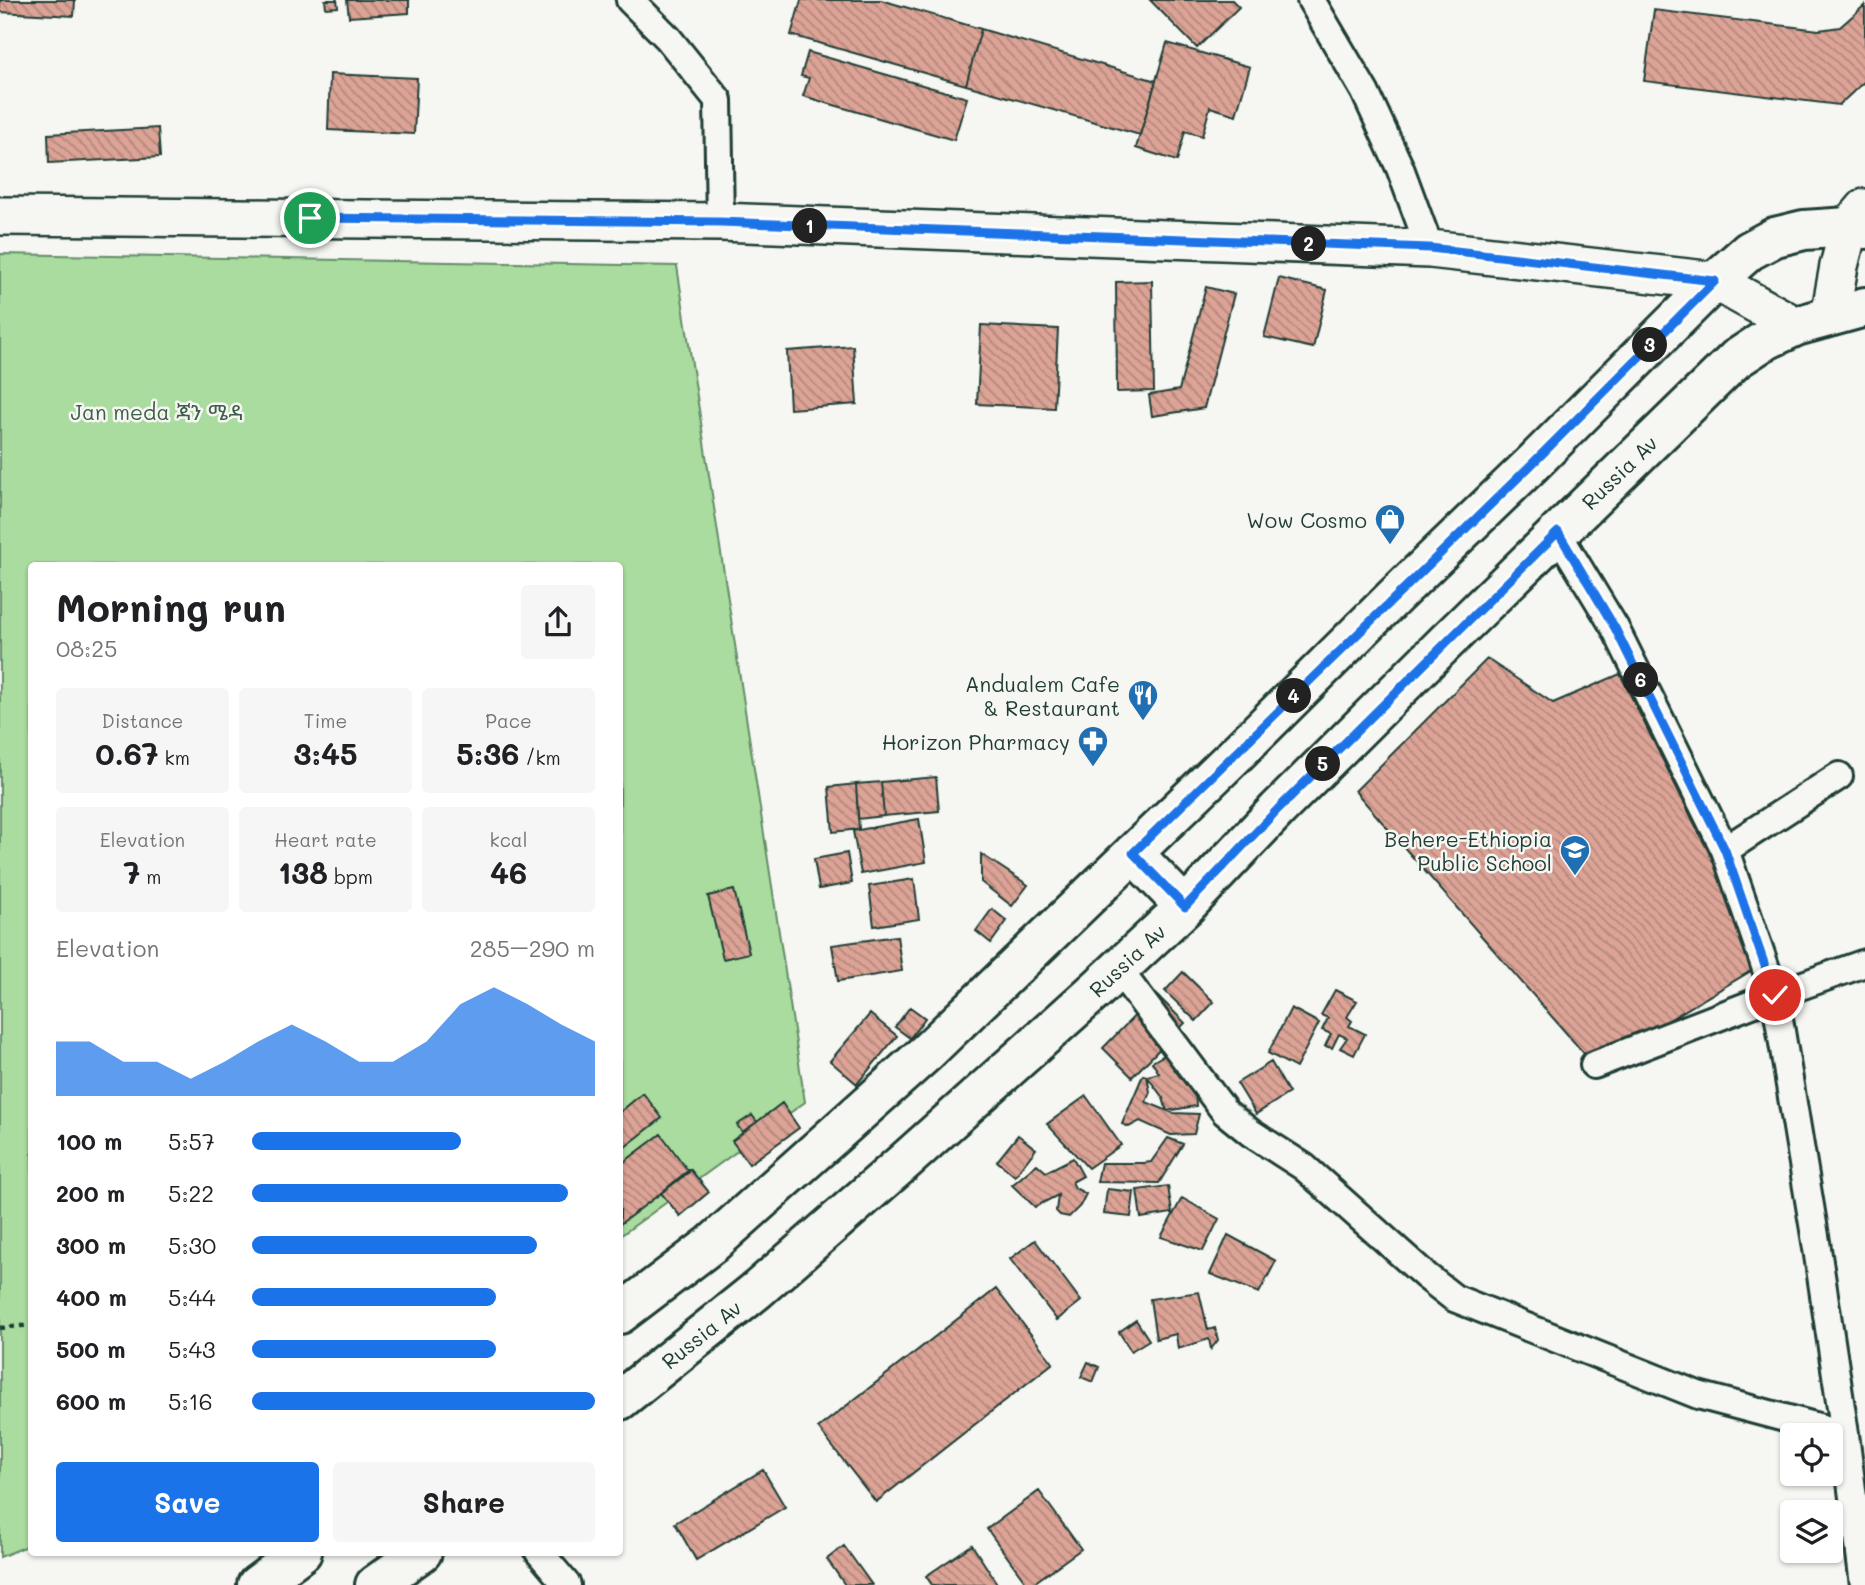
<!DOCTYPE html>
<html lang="en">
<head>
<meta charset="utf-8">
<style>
  :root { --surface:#fff; --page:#f6f6f6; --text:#202124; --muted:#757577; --accent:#1a73e8 }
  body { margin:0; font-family:Mali,"Noto Sans Ethiopic",sans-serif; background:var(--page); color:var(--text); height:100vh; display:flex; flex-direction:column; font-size:26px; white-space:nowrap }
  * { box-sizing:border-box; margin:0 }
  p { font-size:23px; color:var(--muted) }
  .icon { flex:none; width:38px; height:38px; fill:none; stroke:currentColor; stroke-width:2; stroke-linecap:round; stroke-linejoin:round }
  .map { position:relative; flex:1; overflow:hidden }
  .sheet { position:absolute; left:28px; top:562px; width:595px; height:994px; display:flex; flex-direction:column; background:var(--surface); border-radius:7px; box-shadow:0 2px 5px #0004 }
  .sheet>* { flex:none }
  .tools { position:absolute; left:1780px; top:1423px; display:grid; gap:14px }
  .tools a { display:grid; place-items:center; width:63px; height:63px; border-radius:7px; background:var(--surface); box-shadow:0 2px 5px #0004; font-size:35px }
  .pin { position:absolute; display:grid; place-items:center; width:60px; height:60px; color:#fff; margin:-30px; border:4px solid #fff; border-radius:50%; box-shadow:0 2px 7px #0007 }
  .km { position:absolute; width:35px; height:35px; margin:-18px; border-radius:50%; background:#222; color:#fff; font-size:19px; line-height:35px; text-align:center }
  .round { display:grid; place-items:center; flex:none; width:74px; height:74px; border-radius:7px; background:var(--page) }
  .headline { display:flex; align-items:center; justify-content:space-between; height:119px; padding:0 28px }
  h1 { font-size:38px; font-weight:700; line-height:52px }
  .metrics { display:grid; grid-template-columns:repeat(3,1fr); gap:10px; height:119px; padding:7px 28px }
  .metrics div { display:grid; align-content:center; border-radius:7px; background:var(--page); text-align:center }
  .metrics b { font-size:30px; font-weight:700 }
  .metrics small { font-size:19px; font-weight:400 }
  .metrics p { font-size:19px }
  .chart { height:196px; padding:14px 28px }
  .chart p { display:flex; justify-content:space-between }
  .chart svg { width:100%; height:126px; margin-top:7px; fill:var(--accent); opacity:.7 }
  .button { display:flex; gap:14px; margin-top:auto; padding:14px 28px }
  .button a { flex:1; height:80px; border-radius:7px; background:var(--accent); color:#fff; font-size:28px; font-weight:700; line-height:80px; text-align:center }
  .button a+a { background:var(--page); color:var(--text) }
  ul { padding:0 28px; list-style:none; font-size:23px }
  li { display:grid; grid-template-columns:112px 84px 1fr; align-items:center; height:52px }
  li i { height:18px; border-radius:9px; background:var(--accent) }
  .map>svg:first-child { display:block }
</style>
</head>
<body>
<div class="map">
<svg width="1865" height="1585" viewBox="0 0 1865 1585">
  <defs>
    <pattern id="building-back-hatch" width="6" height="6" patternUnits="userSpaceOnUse" patternTransform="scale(1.75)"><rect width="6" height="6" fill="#dca396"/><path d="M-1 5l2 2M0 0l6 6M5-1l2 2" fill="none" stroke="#b2867b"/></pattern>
  </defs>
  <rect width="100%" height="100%" fill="#f6f6f2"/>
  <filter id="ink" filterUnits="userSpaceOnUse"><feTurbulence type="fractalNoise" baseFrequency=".0143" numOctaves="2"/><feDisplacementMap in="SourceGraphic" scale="14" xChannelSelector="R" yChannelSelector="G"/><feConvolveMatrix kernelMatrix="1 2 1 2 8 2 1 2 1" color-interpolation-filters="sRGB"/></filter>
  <g filter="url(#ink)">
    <path fill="#a9dc9e" stroke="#648c69" stroke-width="2" d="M0,254L677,266L805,1102L620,1236V565H32V1544L0,1557Z"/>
    <path fill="url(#building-back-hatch)" stroke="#1f3d34" stroke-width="2" d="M0,0H75L74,16L0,12Z
      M325,0H337L338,7L326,8Z
      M347,0H409V13L349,17Z
      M801,0H881L981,29L966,85L791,35Z
      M1150,0H1232L1239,7L1197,48Z
      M1865,5V81L1839,105L1644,81L1654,10L1819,30L1840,27Z
      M981,29L1156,81L1140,135L966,85Z
      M1167,43L1250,67L1236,115L1210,107L1202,136L1185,131L1177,161L1136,148Z
      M808,52L967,98L954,140L803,96L809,78L801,76Z
      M330,74L417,78L414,134L328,130Z
      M158,128L160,157L49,163L48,134Z
      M1279,278L1327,290L1313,348L1264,337Z
      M1152,281L1154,391L1117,392L1116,282Z
      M1206,287L1234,294L1204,408L1152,416L1149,395L1179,390Z
      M981,325L1058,329L1054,408L977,404Z
      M853,346L857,404L790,409L787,351Z
      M1487,659L1553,703L1620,674L1764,963L1594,1065L1355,791Z
      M936,777L939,811L884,816L881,782Z
      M881,782L884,816L858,819L856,784Z
      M856,784L859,829L833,832L829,787Z
      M919,819L926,862L861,874L853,831Z
      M847,853L852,883L819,889L814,859Z
      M981,854L1028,885L1012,906L981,882Z
      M914,879L919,919L874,926L869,886Z
      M734,890L749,953L723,959L708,896Z
      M992,909L1007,921L991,943L976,931Z
      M897,936L902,971L838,981L832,945Z
      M1183,972L1214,1002L1196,1021L1165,991Z
      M1335,990L1357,1001L1347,1017L1352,1021L1349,1026L1365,1034L1354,1055L1340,1048L1347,1038L1339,1034L1332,1048L1325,1046L1331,1034L1322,1030L1328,1018L1321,1015Z
      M1156,994L1185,1023L1132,1077L1103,1048Z
      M910,1007L925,1018L910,1038L895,1027Z
      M1291,1008L1319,1023L1296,1068L1268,1053Z
      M870,1014L897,1036L857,1084L830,1061Z
      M1177,1048L1195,1087L1196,1106L1167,1111L1163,1098L1147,1076L1159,1073L1152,1062Z
      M1271,1062L1289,1093L1256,1114L1237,1083Z
      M1143,1075L1147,1076L1150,1092L1146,1102L1173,1113L1199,1114L1194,1134L1171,1135L1140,1121L1129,1127L1122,1124Z
      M643,1093L662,1118L620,1151V1112Z
      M1086,1096L1121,1145L1088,1168L1047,1124Z
      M782,1103L799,1128L749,1164L732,1141Z
      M752,1115L757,1122L742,1132L737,1125Z
      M661,1134L689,1172L620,1224V1165Z
      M1018,1135L1036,1149L1015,1176L997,1161Z
      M1168,1138L1183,1144L1159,1183L1097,1182L1101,1163H1144L1151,1162Z
      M1073,1158L1083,1176L1072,1182L1075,1188L1086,1194L1080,1206L1069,1217L1060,1215L1056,1211L1058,1195L1035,1207L1012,1185L1037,1164L1046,1172Z
      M690,1169L709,1192L680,1216L661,1193Z
      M1168,1186L1172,1213L1141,1218L1137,1190Z
      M1107,1189L1134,1192L1131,1217L1104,1214Z
      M1182,1198L1219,1219L1203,1251L1161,1237Z
      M1228,1235L1276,1261L1259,1293L1210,1274Z
      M1035,1240L1081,1301L1057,1320L1010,1259Z
      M996,1289L1053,1363L876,1502L818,1428Z
      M1199,1292L1208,1330L1215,1328L1218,1340L1211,1349L1209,1339L1178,1349L1176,1334L1156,1339L1150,1299Z
      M1136,1320L1149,1340L1131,1351L1119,1332Z
      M1088,1362L1099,1367L1093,1382L1081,1377Z
      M763,1470L785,1507L696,1560L675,1523Z
      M1039,1491L1081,1549L1031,1585H1028L987,1529Z
      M972,1545L998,1585H932L926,1576Z
      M844,1546L872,1585H845L827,1559Z"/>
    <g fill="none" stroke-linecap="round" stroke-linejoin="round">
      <g stroke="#1f3d34" stroke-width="32">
        <path id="street" d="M630,0L668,38L718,100L720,222
          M1311,0L1365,92L1400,168L1430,249
          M1557,532L1615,628L1725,850L1775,995L1816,1242L1845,1434L1864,1585
          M1725,850L1839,776
          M1118,969L1225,1112L1251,1133L1304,1167L1426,1276L1454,1298L1698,1395L1845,1434
          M1594,1065L1775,995L1865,963
          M539,1552L567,1585"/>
      </g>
      <g stroke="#1f3d34" stroke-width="42">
        <path id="secondary" d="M0,216L720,222L1430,249L1715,281L1796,326
          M1830,316L1839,266L1849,227L1865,208"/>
      </g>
      <g stroke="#1f3d34" stroke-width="44">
        <path id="primary" d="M1133,853L1185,907
          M620,1314L712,1244L927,1052L1234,756L1395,596L1530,466L1715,281L1749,251L1775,237L1804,230L1849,227L1865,229
          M620,1400L757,1290L905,1161L1096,990L1185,907L1278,809L1447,641L1736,359L1762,342L1796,326L1865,307
          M257,1585L302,1552
          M375,1585L422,1552"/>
      </g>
      <path stroke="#1f3d34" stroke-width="4.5" stroke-dasharray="5 5" stroke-linecap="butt" d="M0,1328L32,1325"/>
      <use href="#street" stroke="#f6f6f2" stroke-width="26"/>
      <use href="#secondary" stroke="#f6f6f2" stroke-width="37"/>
      <use href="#primary" stroke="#f6f6f2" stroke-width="38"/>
    </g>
  </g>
  <g fill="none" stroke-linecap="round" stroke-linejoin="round" filter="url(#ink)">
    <g stroke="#fff" stroke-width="14">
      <path id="route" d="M310,218L720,222L1430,248L1715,281L1530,466L1133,853L1185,907L1278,809L1558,532L1615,628L1725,850L1775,995"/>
    </g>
    <use href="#route" stroke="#1a73e8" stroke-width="9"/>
  </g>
  <defs>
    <g id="shop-pin" transform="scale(1.575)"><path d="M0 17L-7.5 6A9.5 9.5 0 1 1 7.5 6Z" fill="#1f6fb2" stroke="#f6f6f2"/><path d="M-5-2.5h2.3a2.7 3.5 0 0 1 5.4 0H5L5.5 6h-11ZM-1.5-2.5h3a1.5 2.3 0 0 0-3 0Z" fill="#fff"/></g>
    <g id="restaurant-pin" transform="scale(1.575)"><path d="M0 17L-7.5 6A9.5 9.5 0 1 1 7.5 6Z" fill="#1f6fb2" stroke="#f6f6f2"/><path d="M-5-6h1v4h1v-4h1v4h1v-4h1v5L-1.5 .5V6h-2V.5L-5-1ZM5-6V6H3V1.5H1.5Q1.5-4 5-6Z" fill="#fff"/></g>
    <g id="pharmacy-pin" transform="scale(1.575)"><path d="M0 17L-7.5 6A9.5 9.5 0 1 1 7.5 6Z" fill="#1f6fb2" stroke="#f6f6f2"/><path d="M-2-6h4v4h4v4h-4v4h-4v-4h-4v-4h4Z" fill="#fff"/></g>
    <g id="school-pin" transform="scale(1.575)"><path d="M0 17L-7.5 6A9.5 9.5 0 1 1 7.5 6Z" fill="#1f6fb2" stroke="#f6f6f2"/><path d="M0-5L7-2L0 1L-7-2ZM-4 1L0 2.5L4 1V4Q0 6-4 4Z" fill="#fff"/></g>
  </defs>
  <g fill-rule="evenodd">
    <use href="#shop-pin" x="1390" y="519"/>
    <use href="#restaurant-pin" x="1143" y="695"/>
    <use href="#pharmacy-pin" x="1093" y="741"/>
    <use href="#school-pin" x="1575" y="850"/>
  </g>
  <g text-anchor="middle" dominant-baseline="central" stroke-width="5" stroke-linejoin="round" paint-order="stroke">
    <g font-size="21" fill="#3b5d49" stroke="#f6f6f2">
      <text x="157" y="411">Jan meda ጃን ሜዳ</text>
    </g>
    <g font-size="21" fill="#1f3d34" stroke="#f6f6f2">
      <text transform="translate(1619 472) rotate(-44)">Russia Av</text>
      <text transform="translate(1127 960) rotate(-43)">Russia Av</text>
      <text transform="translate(701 1334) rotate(-39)">Russia Av</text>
    </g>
    <g font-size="21" fill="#1f3d34" stroke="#f6f6f2" text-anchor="end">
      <text x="1367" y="519">Wow Cosmo</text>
      <text x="1120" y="683">Andualem Cafe<tspan x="1120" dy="24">&amp; Restaurant</tspan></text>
      <text x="1070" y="741">Horizon Pharmacy</text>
      <text x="1552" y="838">Behere-Ethiopia<tspan x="1552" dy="24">Public School</tspan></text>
    </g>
  </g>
</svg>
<div class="tools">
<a><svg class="icon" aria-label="locate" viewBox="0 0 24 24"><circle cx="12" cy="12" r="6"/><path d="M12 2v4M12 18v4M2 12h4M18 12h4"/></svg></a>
<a><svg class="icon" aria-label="layers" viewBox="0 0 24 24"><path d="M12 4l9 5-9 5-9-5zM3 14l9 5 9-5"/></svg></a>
</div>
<div class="pin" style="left:310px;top:218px;background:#1e9e55"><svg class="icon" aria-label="arrive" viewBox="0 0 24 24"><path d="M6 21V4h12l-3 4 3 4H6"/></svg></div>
<div class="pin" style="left:1775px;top:995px;background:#d93025"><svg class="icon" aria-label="check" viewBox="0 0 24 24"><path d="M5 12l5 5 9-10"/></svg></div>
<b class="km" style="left:810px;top:226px">1</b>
<b class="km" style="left:1309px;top:244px">2</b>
<b class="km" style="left:1650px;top:345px">3</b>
<b class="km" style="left:1294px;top:696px">4</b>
<b class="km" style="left:1323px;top:764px">5</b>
<b class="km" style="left:1641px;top:680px">6</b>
<section class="sheet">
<div class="headline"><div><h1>Morning run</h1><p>08:25</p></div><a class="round"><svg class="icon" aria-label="share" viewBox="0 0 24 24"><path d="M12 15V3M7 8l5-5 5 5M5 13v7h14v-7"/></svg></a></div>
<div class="metrics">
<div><p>Distance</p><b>0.67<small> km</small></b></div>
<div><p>Time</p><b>3:45</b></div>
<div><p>Pace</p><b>5:36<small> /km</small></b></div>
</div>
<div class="metrics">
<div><p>Elevation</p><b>7<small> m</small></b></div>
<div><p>Heart rate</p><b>138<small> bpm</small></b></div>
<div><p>kcal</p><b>46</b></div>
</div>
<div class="chart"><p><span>Elevation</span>285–290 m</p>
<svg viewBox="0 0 160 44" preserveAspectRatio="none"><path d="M0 44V25L10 25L20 32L30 32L40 38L50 32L60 25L70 19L80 25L90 32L100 32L110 25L120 12L130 6L140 12L150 19L160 25V44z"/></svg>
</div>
<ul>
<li><b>100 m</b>5:57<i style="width:61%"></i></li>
<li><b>200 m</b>5:22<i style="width:92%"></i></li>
<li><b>300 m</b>5:30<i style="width:83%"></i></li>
<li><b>400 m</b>5:44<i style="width:71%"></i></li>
<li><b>500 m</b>5:43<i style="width:71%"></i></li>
<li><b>600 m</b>5:16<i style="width:100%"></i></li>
</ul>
<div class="button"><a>Save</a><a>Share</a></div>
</section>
</div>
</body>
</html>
